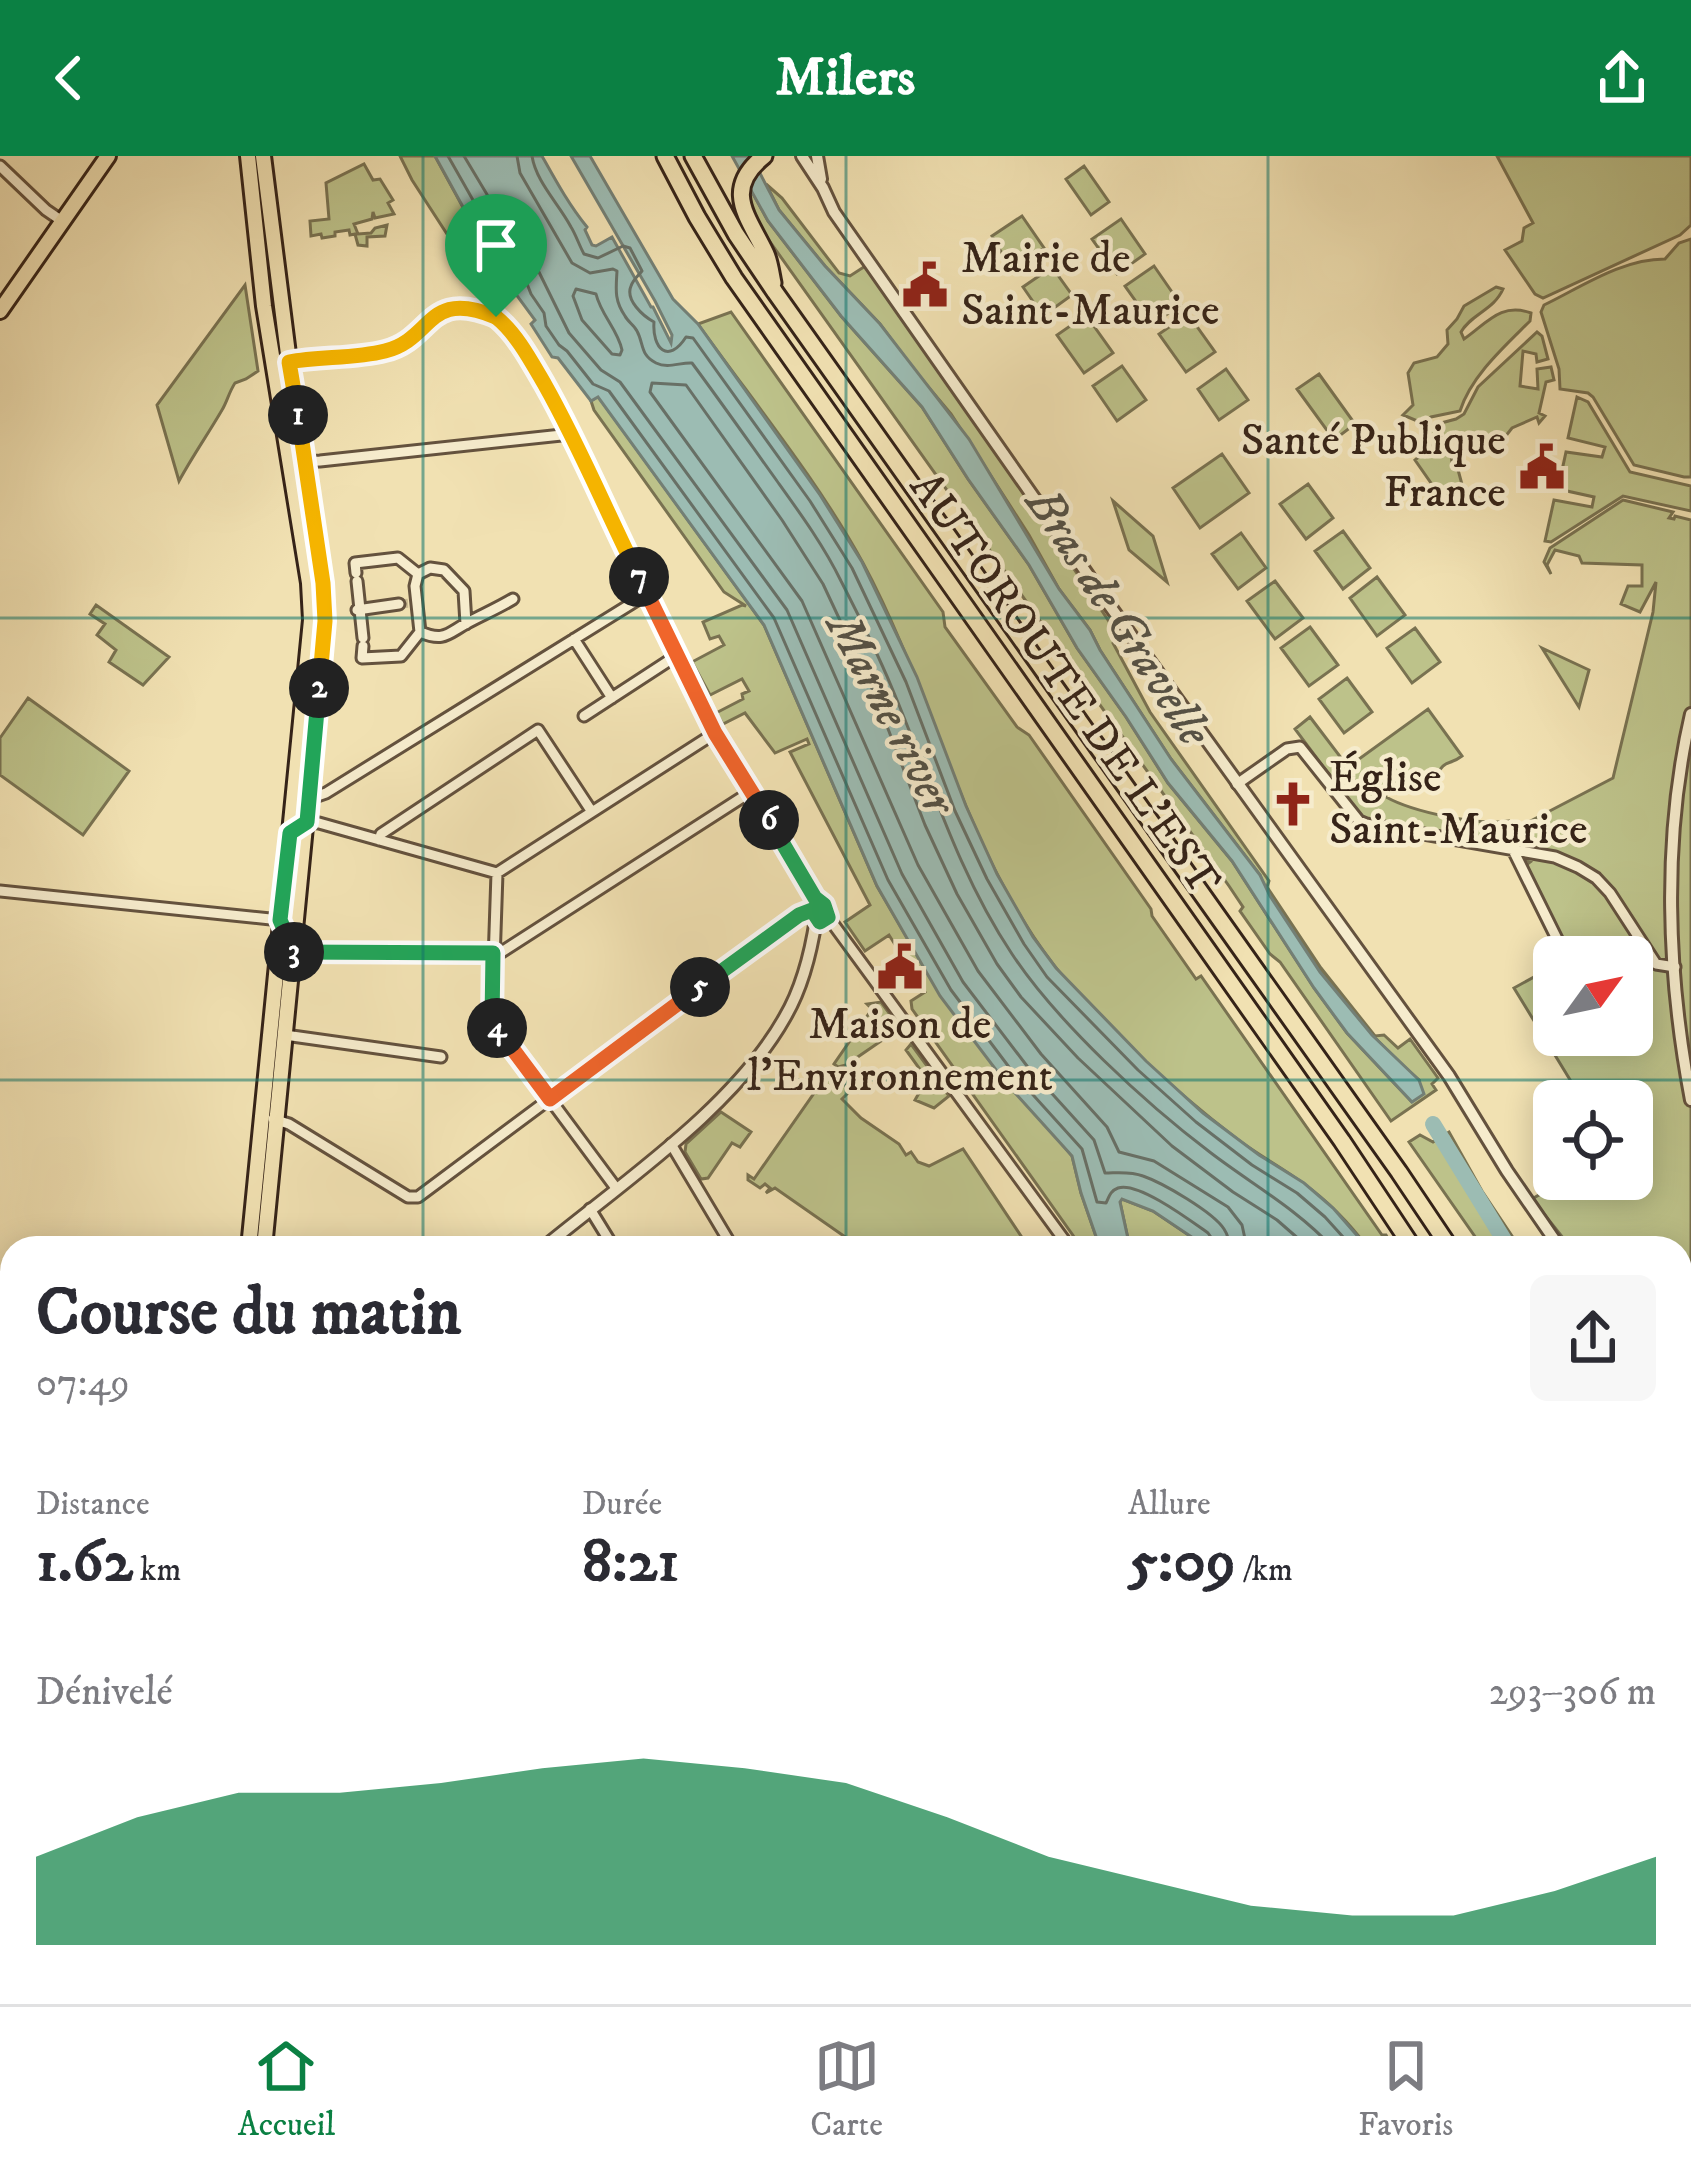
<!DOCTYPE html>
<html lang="fr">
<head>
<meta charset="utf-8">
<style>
  :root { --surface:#fff; --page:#f7f7f7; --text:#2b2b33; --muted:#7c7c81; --line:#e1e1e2; --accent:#0b8043 }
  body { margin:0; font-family:"IM FELL DW Pica",serif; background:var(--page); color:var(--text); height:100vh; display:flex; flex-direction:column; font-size:45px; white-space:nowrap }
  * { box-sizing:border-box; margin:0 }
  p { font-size:39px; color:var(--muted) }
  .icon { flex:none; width:66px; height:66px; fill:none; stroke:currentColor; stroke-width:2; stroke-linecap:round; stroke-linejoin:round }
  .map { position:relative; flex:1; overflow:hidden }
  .sheet { position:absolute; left:0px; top:1080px; width:1692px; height:768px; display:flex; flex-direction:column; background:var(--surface); border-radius:36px 36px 0 0; box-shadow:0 6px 30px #0003 }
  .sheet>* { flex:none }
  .needle { width:78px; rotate:57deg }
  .buttons { position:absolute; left:1533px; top:780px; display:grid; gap:24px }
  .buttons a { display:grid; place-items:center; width:120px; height:120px; border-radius:18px; background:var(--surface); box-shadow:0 6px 30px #0003; font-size:60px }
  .pin { position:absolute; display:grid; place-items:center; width:102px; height:102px; color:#fff; margin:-123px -51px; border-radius:50% 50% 50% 0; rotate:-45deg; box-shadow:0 0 12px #0007 }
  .pin .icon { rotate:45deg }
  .km { position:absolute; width:60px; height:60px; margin:-30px; border-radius:50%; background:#222; color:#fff; font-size:33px; line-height:60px; text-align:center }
  .round { display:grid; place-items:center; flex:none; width:126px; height:126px; border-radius:18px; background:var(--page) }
  .headline { display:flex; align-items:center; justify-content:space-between; height:204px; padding:0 36px }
  h1 { font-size:66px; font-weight:800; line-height:90px }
  .metrics { display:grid; grid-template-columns:repeat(3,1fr); gap:18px; height:204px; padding:12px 36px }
  .metrics div { display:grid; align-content:center }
  .metrics b { font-size:60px; font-weight:800 }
  .metrics small { font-size:33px; font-weight:400 }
  .metrics p { font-size:33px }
  .chart { height:336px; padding:24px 36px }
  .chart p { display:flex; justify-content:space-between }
  .chart svg { width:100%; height:216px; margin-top:12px; fill:var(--accent); opacity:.7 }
  header { display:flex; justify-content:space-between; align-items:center; height:156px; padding:0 36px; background:var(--accent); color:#fff; font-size:54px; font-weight:800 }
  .dock { display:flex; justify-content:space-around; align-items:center; height:168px; border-top:3px solid var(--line); background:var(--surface); font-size:33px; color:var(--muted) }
  .dock a { display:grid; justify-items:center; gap:6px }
  .dock .current { color:var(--accent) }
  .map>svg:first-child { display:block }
</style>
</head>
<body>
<header><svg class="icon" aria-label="back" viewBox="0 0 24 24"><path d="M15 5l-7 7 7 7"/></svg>Milers<svg class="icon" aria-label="share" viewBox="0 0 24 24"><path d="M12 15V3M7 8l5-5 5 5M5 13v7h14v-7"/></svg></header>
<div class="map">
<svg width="1691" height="1848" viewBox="0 0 1691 1848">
  <rect width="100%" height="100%" fill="#f1e1b2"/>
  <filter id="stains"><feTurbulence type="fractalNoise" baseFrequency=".00167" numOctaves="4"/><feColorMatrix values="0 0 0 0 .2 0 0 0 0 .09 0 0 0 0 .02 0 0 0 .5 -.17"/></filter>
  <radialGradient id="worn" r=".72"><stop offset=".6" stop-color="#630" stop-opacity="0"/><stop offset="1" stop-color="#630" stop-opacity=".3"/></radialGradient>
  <path fill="#bdc28a" stroke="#797251" stroke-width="3" d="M400,0H435L500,119L480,129L412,24Z
    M1497,0H1691V69L1680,79L1543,142L1535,138L1505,94L1522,85L1524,72L1533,67Z
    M364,8L373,24L380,23L393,44L388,47L394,58L375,62L373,56L372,63L354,68L358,78L371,77L375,72L387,69L385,80L367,81V90L358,89L355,78L350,79L349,74L335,76V80L322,82L321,78L311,80L310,65L329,63L326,27Z
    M1084,10L1109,46L1091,59L1066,23Z
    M766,28L782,42L839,117L850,120L870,107L1118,479L1113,487L1150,556L1269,725L1267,731L1321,812L1375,880L1384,879L1398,892L1410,883L1438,922L1432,928L1436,934L1391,965L1280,806L1270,798L1240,755L1243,751L1229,730L763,76L751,52L747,32H750L768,65L841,160L922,251L968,323L1029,409L1077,492L1126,561L1168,627L1232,705L1314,832L1347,877L1411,945L1419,924C1369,882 1329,830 1293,775C1281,757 1267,739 1260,719L1171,603L1100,494L1090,474L1059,433L1029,379L951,258L914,214L880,168L825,110L779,54Z
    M1022,60L1044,92L1012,115L992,80Z
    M1121,63L1145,98L1117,118L1092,83Z
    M1691,83V321H1684L1634,309L1593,241L1588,237L1560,233L1559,213L1541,156L1544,149C1583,130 1622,103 1665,103L1679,87Z
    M1154,110L1181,149L1152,168L1125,130Z
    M1052,111L1072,139L1043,160L1023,131Z
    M245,129L258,215L246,223L235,227C229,236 227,246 222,254C208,278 192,301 179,325L157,249Z
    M1496,131L1503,133C1494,154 1471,158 1461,176L1464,183C1487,167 1501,146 1531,157L1530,165C1505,190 1471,220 1460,255L1431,261L1422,267L1403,259L1413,249L1408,217L1414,207L1437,201L1448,188L1447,174L1457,163L1464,150Z
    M731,156L943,456L945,471L1017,571L1029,579L1151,753L1152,760L1196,823L1201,820L1382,1079H1386L1393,1092H1368C1350,1068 1329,1046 1304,1028C1283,1012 1258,999 1237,983C1176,936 1099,868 1053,808C962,689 933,537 863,407C819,326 752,244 698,168Z
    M1188,158L1215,196L1186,216L1159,178Z
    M1086,159L1113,197L1084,217L1057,179Z
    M1537,176L1542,180L1548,203L1537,206L1536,198L1523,195L1520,230L1538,233L1537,213L1551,211L1554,224L1546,226L1539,257L1545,260L1539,267L1537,261L1512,272L1494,295L1485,293V290L1441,280L1431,281L1426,271L1456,263L1464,258L1478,231Z
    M1122,210L1146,244L1117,265L1093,230Z
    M1226,213L1248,244L1219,264L1198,233Z
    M1319,218L1355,268L1334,284L1297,233Z
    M598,240L764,469L877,730L941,840L1072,1000L1081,1037L1100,1092H1082L912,853L911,845L925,836L889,779L865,795L845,766L870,749L790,596L809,588L807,583L775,597L745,557L723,568L716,557L743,543L742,538L749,535L742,523L710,539L692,506L724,489L719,480L710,483L703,466L742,449L746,450L724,436L594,254L591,245Z
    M1577,241L1588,246L1630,316L1691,330V355L1623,340L1551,386L1545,385L1554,344L1592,351L1594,341L1558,333L1566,296L1602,301L1605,291L1568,282Z
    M1435,287L1451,292L1452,311L1457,310L1466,343L1453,351L1450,346L1445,347L1415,304Z
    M1222,298L1249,337L1200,372L1173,332Z
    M1308,328L1333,362L1306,383L1280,348Z
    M1623,344L1673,356L1669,362L1674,363L1675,360L1691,364V1247L1680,1229V1092H1571L1532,1043L1567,1023H1632V945H1583L1514,832L1554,810V879H1632V801H1570L1573,795L1571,785L1561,781L1526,709L1530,706L1523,704L1519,695L1366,668L1295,573L1310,561L1348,611L1428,553L1462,600C1448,611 1445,601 1435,623C1417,618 1399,618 1386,632V641C1413,656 1479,670 1509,665L1515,673L1613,622L1653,456L1656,426L1640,456L1621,448L1628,430H1642V409L1582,407L1579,400L1555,394L1547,409L1551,418L1544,406L1550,392Z
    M1113,345L1153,380L1167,426L1129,394Z
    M1343,375L1370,412L1343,433L1315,395Z
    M1241,377L1266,412L1238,433L1212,398Z
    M1377,421L1405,459L1377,480L1350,442Z
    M1275,425L1303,462L1275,483L1247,445Z
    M96,449L169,501L143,529L109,506L116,494L97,479L105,468L90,458Z
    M1310,471L1338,509L1309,530L1281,492Z
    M1415,472L1440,506L1412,527L1387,492Z
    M1542,492L1589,514L1579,551Z
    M1347,522L1372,556L1344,577L1319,543Z
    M28,542L129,615L83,679L0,619V582Z
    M881,846L900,872L846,909L838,911L834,908L872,853L867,848Z
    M911,888L949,940L934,952L915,944L927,923L906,894Z
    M831,913L850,935L842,943L861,962L899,988L906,999L911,996L918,1006L929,1010L963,993L1029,1092H861L775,1032L766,1037L770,1032L765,1028L760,1032L748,1024V1019L754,1023Z
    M721,956L751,976L740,991L732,987L708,1022L701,1023L685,996L686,988Z
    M1449,976L1482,1035L1520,1092H1483L1409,986L1420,979L1433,986Z
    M1122,1043L1153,1055L1208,1092H1130L1120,1046Z"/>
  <path fill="#9cbcb3" stroke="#737f75" stroke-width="3" d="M435,0H542C556,25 569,49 587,71L585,74L592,89L596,90L612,81L651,151H653L671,187L672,179L655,145L571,0H590L673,143L698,168L820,339L862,406L917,521L966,650L997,718L1033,781L1056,812L1146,905L1203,957L1259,999L1304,1027L1333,1052L1368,1092H1208L1153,1055L1122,1043L1120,1046L1130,1092H1100L1081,1037L1072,1000L1006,927L940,840L877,730L764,469L598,241L591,245L558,202L552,201L531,168L535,164L515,137L518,132L508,118L501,120Z
    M732,0H751L779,54L825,110L880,168L969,283L1059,433L1090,474L1100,494L1171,603L1260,719L1270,740L1320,816L1372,879L1419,924L1424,938L1412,946L1347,877L1314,832L1232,705L1168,627L1126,561L1077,492L1029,409L968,323L922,251L841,160L768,65Z
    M1680,1759L1691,1775V1848H1631L1622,1836H1680Z"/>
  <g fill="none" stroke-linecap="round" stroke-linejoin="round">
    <path stroke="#687066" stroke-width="3" d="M448,0L507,104L522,115L531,138L544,157L546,170L559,189L567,195L593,228L609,235L774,462L888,724L951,834L1015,919L1082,993L1097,1046L1106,1047C1109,1041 1110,1035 1118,1032C1138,1025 1191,1065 1208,1077L1213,1084V1092
      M464,0L519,92L535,108L569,177L601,214L620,226L787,454L902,718L963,826L1027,910L1094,984L1105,1017C1117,1017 1130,1015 1143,1020C1163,1027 1213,1056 1224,1073C1229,1081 1228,1083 1228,1092
      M517,0L520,17L572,107L590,117L613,113L617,115C616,133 614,144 625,160C628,166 634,169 637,175C644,188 640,199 656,207C668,213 681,206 692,207C721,246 749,286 777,325C800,357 824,390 841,425C859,460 877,496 892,532C930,622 957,716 1012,798C1057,866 1145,947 1211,997C1253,1029 1297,1053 1333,1092
      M532,0C536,26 559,48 571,71C576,79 579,89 584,98L598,102L623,90L630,92L642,115C638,120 633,124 631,130C625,144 643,160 654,166C652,192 668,209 686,181L693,182L810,345L852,412L906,526L955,655L987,723L1024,788L1047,821L1138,914L1196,966L1252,1009L1297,1037L1325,1061L1353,1092
      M576,133L596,138C601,159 618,174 622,194L620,199L612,198L582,164L573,140Z
      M1247,1092L1242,1069L1228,1051L1154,1005L1119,996L1107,971L1041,898L978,815L918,709L802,445L650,236L652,227L686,229L782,364L823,428L875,539L925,669L957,738L997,808L1021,841L1078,902L1172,990L1233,1036L1277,1064L1309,1092"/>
    <path stroke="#9cbcb3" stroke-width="16" d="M1433,968L1509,1092"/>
    <path stroke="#cbbb93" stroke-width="9" stroke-dasharray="9 4.5" stroke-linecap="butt" d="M399,448L412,447"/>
    <g stroke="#64523e" stroke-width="15">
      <path id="minor" d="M0,10L46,54L62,65
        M285,207L383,196L405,187L430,163L451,152L479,154L496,161L505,168L533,209L565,264L715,577L807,724L815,743L824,749L828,761L1070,1092
        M289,306L320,305L571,278
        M356,417L355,407L398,402L418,418L430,412L444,414L464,435L466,468
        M418,418L415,430L420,476C444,486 447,478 467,467C482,459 498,452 513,443
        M357,425L363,482
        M357,454L399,448
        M574,483L612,542
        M363,490L362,502L401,500L420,476
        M584,560L676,500
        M1237,628L1287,593L1300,591L1359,665L1366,668L1555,701L1578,711L1596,722L1610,737L1656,808L1675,811
        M303,642L309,643L326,637L647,438
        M290,677L307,666L319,667L497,717L715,577
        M379,684L381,678L538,574L592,656
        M1513,694L1562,793
        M497,717L492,865L616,1032
        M0,735L280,764
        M294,797H500L752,635
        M285,879L441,901
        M273,963L289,968L408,1041H418L763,784L799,759L811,754
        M671,988L733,1092
        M590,1053L614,1092
        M0,1495L12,1492
        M0,1774H12
        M246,1836L253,1848
        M400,1836L407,1848
        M681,1836L688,1848
        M803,1836L810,1848
        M924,1836L932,1848
        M1063,1836L1070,1848
        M1182,1836L1190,1848
        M1302,1836L1309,1848
        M1421,1836L1428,1848
        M1547,1836L1559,1848
        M61,1848L63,1836
        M815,1848L836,1836
        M1489,1848L1509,1836"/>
    </g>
    <g stroke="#64523e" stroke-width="16">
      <path id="tertiary" d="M802,0L823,32L834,56L1102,439L1449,920L1507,1015L1560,1092
        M817,0L821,23
        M1691,558C1662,683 1667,818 1691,944
        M543,1092C623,1026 734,952 785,861C802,832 811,796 816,763
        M1680,1257L1691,1283
        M556,1836L563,1848"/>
    </g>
    <g stroke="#352318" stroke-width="20">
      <path id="primary" d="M248,0L264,150L309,427L311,464L249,1092
        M263,0L289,206L319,397L325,465L264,1092
        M0,155L108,0
        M172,1848L174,1836
        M187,1848L189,1836"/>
    </g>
    <g stroke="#352318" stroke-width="21">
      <path id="motorway" d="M665,0L697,61L734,122L1342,985L1413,1092
        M693,0L736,78L775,136L1399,1016L1450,1092
        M764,0C722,34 748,60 766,98C770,107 771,118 773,127
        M1680,1469L1691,1490
        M1680,1516L1691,1539
        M1680,1579L1691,1602
        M1680,1656L1691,1679"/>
    </g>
    <use href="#minor" stroke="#f6eccd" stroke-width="9"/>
    <use href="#tertiary" stroke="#f6eccd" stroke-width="10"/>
    <use href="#primary" stroke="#f1e1b2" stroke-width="14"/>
    <use href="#motorway" stroke="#f1e1b2" stroke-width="15"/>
  </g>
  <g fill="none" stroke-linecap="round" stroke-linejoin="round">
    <g stroke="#fff" stroke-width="24">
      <path id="split-1" d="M298,259L289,206C320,200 354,203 385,195C434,183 426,132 496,161"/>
    </g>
    <g stroke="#fff" stroke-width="24">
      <path id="split-2" d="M298,259L323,427L325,465L319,532"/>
    </g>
    <g stroke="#fff" stroke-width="24">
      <path id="split-3" d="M294,796L280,764L290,677L307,666L319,532"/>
    </g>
    <g stroke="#fff" stroke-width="24">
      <path id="split-4" d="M294,796L493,797L492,865L497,872"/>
    </g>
    <g stroke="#fff" stroke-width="24">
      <path id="split-5" d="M497,872L550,943L700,831"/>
    </g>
    <g stroke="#fff" stroke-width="24">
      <path id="split-6" d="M700,831L799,759L812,754L820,766L828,761L824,749L815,742L769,664"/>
    </g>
    <g stroke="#fff" stroke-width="24">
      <path id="split-7" d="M639,421L715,577L769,664"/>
    </g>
    <g stroke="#fff" stroke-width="24">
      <path id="split-8" d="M496,161C517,178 531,205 545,229C580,291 607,357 639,421"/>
    </g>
    <use href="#split-1" stroke="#f5b400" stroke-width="15"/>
    <use href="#split-2" stroke="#f5b400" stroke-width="15"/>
    <use href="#split-3" stroke="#22a559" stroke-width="15"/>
    <use href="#split-4" stroke="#22a559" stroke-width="15"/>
    <use href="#split-5" stroke="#f0652b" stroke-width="15"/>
    <use href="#split-6" stroke="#22a559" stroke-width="15"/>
    <use href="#split-7" stroke="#f0652b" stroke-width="15"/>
    <use href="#split-8" stroke="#f5b400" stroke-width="15"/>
  </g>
  <path fill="none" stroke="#0f766e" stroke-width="3" stroke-opacity="0.55" d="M423,0V1092M846,0V1092M1268,0V1092M0,462H1691M0,924H1691M0,1386H12M1680,1386H1691M423,1836V1848M846,1836V1848M1268,1836V1848"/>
  <defs>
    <g id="civic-bare" transform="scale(3.6)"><path d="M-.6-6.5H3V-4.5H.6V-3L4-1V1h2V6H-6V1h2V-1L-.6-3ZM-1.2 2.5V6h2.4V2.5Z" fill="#8f2418" stroke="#f6eccd" stroke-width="2.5" paint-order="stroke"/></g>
    <g id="church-bare" transform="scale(3.6)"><path d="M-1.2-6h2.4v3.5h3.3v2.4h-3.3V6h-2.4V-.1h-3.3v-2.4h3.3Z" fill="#8f2418" stroke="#f6eccd" stroke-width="2.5" paint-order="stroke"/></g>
  </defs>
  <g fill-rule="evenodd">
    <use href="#civic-bare" x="925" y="129"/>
    <use href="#civic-bare" x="1542" y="311"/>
    <use href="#church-bare" x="1293" y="648"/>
    <use href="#civic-bare" x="900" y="811"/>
  </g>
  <g text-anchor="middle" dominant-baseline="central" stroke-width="9" stroke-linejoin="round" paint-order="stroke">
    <g font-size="45" fill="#352318" stroke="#f6eccd" text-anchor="start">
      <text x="961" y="103">Mairie de<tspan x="961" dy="52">Saint-Maurice</tspan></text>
      <text x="1506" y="285" text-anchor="end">Santé Publique<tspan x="1506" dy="52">France</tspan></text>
      <text x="1329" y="622">Église<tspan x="1329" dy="52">Saint-Maurice</tspan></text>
      <text x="900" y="869" text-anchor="middle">Maison de<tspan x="900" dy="52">l'Environnement</tspan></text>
    </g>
    <g font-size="45" fill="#352318" stroke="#f6eccd">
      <text transform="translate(1064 528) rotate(55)">AUTOROUTE DE L’EST</text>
    </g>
    <g font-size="48" font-style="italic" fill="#545146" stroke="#f6eccd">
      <text transform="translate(1118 461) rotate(57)">Bras de Gravelle</text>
      <text transform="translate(890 558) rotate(62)">Marne river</text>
    </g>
  </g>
  <rect width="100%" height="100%" filter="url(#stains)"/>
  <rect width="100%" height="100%" fill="url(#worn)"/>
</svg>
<div class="buttons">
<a><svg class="needle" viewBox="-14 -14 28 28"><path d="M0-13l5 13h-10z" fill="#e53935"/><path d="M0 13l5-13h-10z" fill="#7c7c81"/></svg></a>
<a><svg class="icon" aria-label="locate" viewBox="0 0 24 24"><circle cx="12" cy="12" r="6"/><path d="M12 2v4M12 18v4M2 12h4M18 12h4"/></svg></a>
</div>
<div class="pin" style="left:496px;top:161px;background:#1e9e55"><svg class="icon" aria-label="arrive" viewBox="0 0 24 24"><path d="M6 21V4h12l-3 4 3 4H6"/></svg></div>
<b class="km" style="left:298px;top:259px">1</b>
<b class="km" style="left:319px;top:532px">2</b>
<b class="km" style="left:294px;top:796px">3</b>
<b class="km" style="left:497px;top:872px">4</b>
<b class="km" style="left:700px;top:831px">5</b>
<b class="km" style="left:769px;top:664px">6</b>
<b class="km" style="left:639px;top:421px">7</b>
<section class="sheet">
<div class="headline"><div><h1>Course du matin</h1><p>07:49</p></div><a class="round"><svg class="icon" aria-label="share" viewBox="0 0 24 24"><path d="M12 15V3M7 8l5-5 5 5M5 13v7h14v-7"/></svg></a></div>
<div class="metrics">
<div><p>Distance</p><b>1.62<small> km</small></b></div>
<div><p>Durée</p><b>8:21</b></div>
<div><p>Allure</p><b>5:09<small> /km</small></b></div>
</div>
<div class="chart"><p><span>Dénivelé</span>293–306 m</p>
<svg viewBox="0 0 160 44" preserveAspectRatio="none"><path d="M0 44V26L10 18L20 13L30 13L40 11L50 8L60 6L70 8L80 11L90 18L100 26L110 31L120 36L130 38L140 38L150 33L160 26V44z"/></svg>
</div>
</section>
</div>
<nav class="dock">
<a class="current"><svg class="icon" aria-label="home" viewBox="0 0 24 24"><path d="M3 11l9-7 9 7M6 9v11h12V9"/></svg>Accueil</a>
<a><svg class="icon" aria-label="map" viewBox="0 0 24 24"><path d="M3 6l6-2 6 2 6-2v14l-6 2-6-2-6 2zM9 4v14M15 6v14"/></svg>Carte</a>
<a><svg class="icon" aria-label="saved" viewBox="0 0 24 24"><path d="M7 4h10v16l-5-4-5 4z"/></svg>Favoris</a>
</nav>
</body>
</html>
